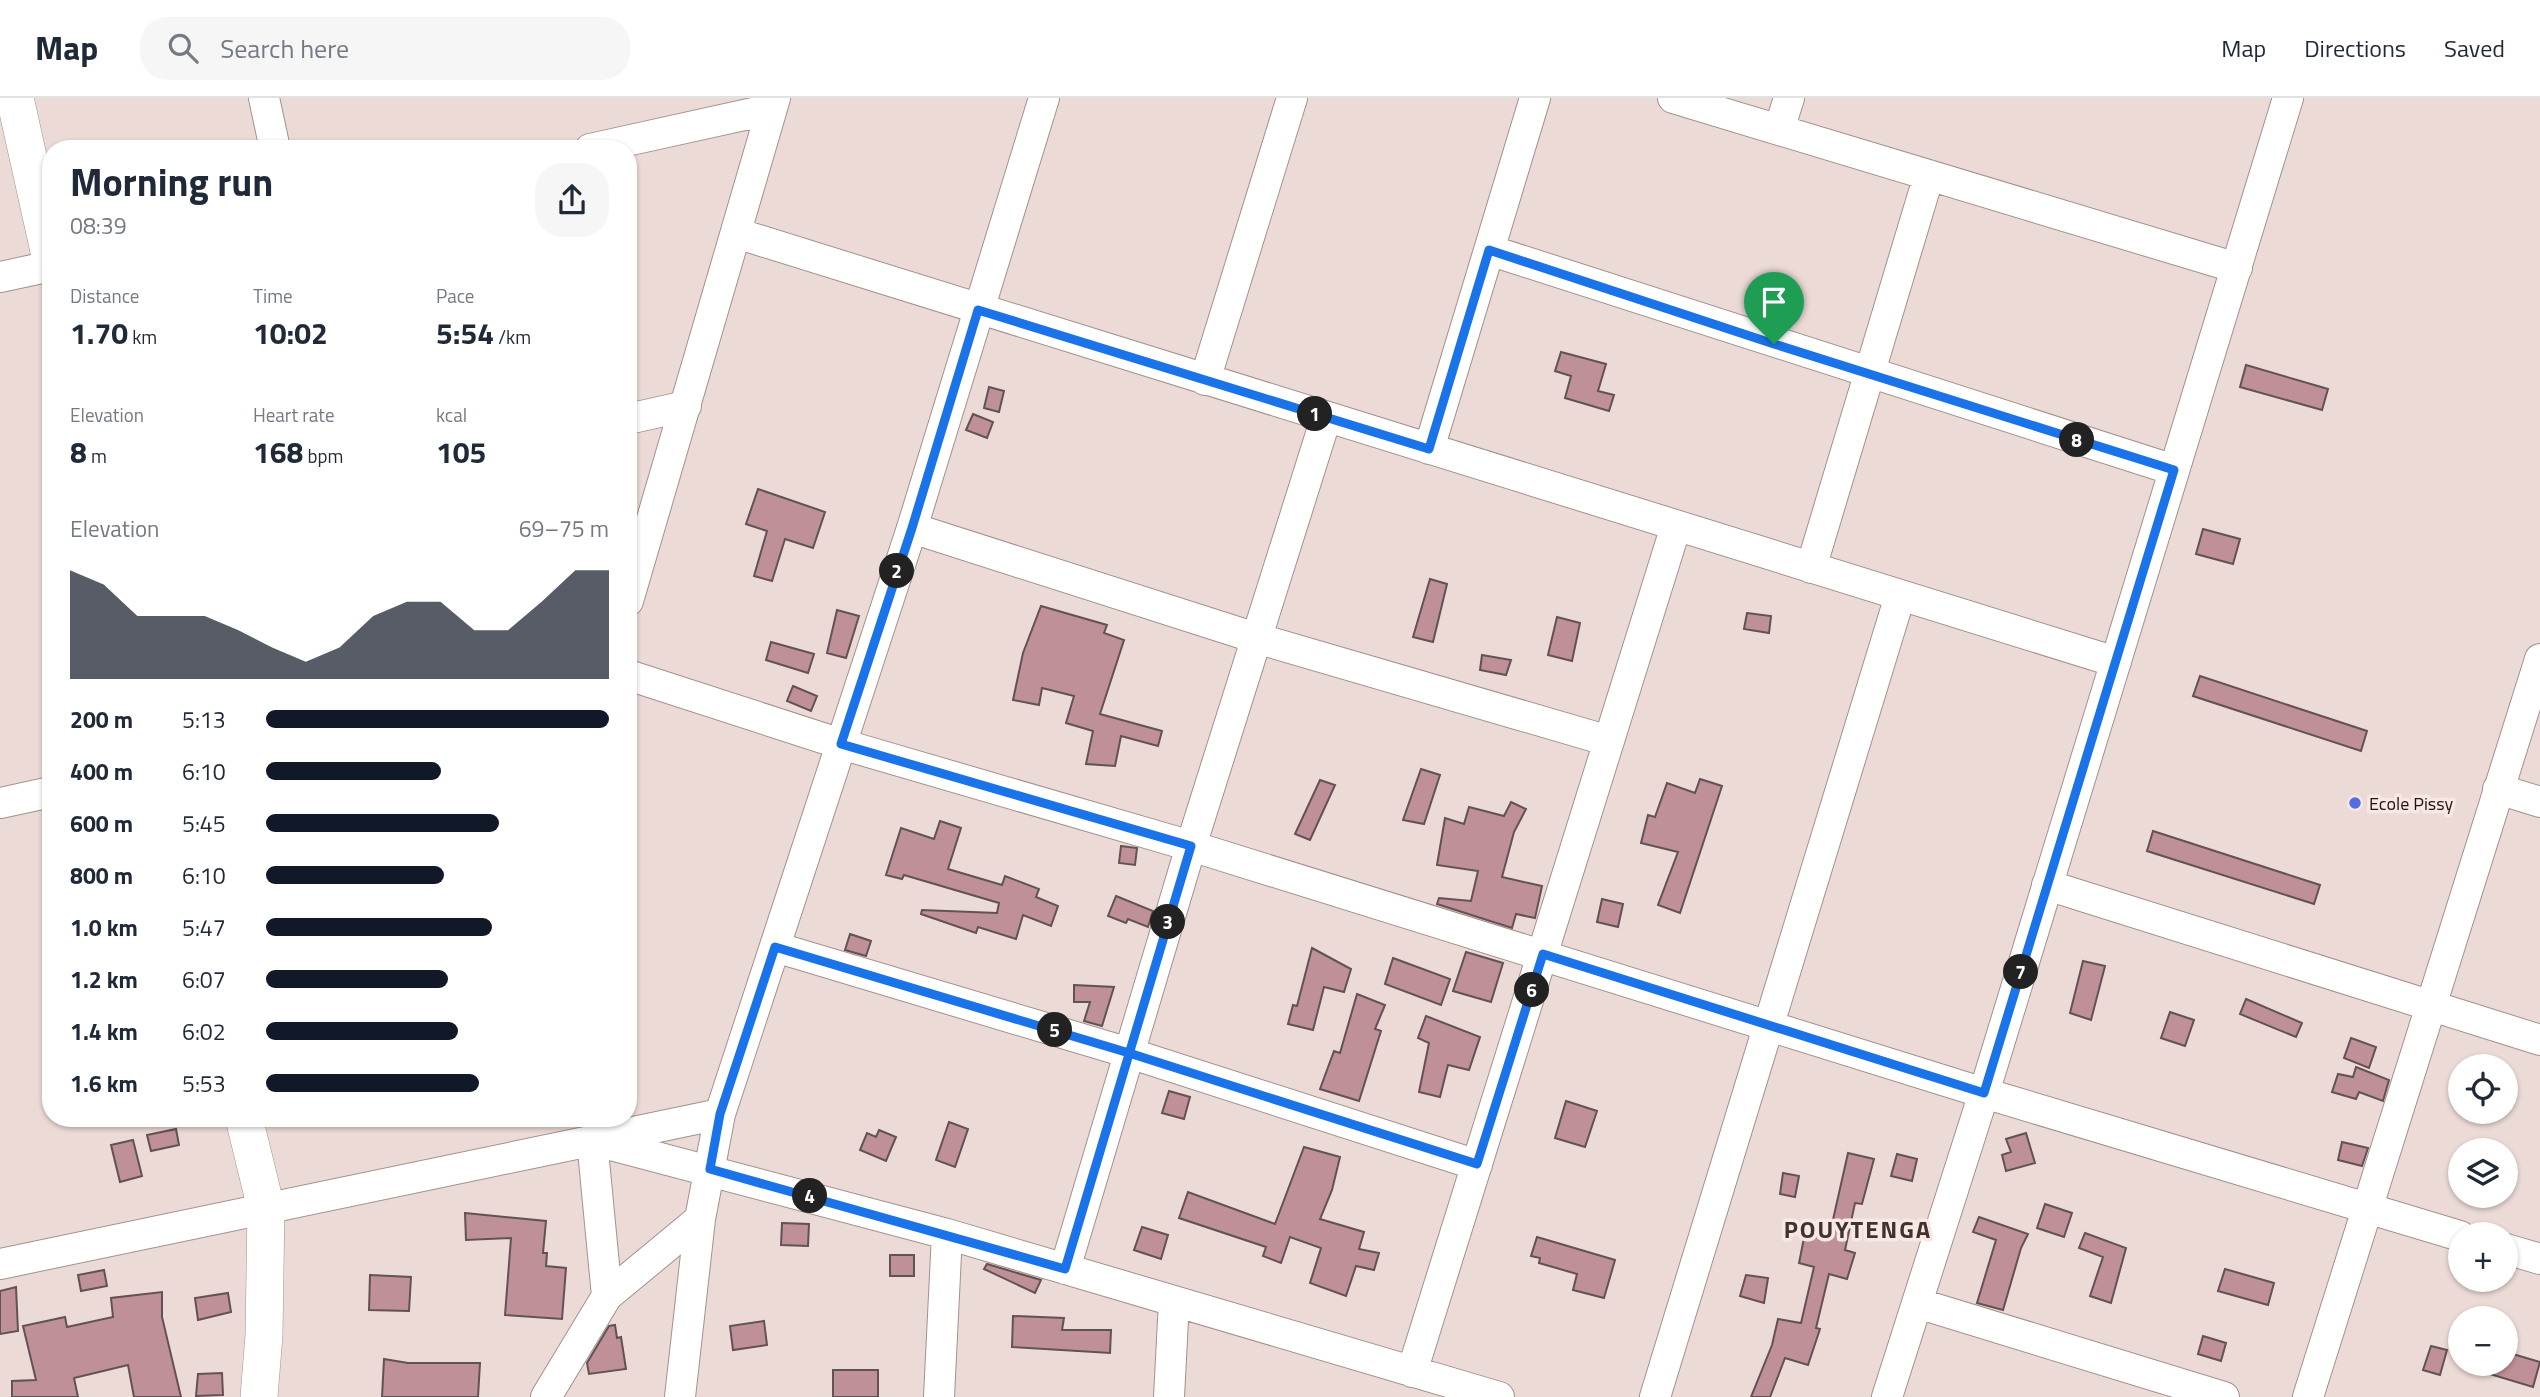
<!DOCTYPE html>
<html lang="en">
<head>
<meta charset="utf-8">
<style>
  :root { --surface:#fff; --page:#f6f6f7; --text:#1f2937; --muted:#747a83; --line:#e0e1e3; --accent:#111827 }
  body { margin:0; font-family:"Titillium Web",sans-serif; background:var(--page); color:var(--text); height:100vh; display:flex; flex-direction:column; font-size:26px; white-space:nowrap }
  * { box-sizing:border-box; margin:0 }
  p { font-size:23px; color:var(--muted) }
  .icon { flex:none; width:38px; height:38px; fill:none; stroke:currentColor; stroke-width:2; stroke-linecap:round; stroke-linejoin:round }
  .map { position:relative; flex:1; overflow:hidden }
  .details { position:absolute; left:42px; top:42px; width:595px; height:987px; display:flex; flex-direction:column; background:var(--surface); border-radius:28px; box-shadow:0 2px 5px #0004 }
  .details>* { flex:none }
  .controls { position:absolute; left:2448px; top:956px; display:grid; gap:14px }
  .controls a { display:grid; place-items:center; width:70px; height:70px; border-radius:50%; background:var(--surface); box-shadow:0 2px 5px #0004; font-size:35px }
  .pin { position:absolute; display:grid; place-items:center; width:60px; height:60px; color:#fff; margin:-72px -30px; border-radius:50% 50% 50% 0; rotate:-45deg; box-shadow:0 0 7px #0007 }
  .pin .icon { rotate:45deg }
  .km { position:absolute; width:35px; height:35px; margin:-18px; border-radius:50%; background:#222; color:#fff; font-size:19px; line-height:35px; text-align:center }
  .round { display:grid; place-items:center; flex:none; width:74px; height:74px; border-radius:28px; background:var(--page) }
  .summary { display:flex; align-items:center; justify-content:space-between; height:119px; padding:0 28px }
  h1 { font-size:38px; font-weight:700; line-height:52px }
  .figures { display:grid; grid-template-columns:repeat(3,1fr); gap:10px; height:119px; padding:7px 28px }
  .figures div { display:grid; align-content:center }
  .figures b { font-size:30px; font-weight:700 }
  .figures small { font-size:19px; font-weight:400 }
  .figures p { font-size:19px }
  .chart { height:196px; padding:14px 28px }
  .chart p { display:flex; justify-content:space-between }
  .chart svg { width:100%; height:126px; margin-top:7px; fill:var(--accent); opacity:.7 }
  ul { padding:0 28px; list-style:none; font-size:23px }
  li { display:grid; grid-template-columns:112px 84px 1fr; align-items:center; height:52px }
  li i { height:18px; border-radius:9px; background:var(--accent) }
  header { display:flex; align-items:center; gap:42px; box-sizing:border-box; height:98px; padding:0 35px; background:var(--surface); border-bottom:2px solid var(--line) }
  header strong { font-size:33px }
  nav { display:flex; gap:38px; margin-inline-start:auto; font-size:24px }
  .search { width:490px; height:63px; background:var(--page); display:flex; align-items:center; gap:18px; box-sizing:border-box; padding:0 24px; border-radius:28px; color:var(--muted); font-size:26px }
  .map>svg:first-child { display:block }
</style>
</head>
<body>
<header>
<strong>Map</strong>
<div class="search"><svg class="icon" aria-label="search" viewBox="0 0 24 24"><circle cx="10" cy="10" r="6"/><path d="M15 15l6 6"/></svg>Search here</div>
<nav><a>Map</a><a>Directions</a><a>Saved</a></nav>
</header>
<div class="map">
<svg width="2540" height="1299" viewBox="0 0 2540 1299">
  <rect width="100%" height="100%" fill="#ecdad6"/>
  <path fill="#c09098" stroke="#615254" stroke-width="2" d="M1561,254L1606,266L1598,293L1614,297L1609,313L1565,300L1571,278L1555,273Z
    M2246,267L2328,291L2322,312L2240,289Z
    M989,289L1004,293L999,314L984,310Z
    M973,316L993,324L987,340L966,332Z
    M758,391L825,414L813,450L785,441L772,483L754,478L767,433L746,426Z
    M2203,431L2240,441L2233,466L2196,456Z
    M1430,481L1447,486L1433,544L1413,539Z
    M1041,508L1107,527L1104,535L1124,542L1100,616L1162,633L1158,648L1121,638L1115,668L1086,666L1093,633L1066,625L1074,598L1042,590L1039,607L1013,602L1023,555Z
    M837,512L859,518L846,560L827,555Z
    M1747,515L1771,518L1769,535L1744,531Z
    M1557,519L1580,525L1572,563L1548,557Z
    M771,544L814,556L808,575L766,562Z
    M1482,557L1511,562L1506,577L1480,572Z
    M2200,578L2367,633L2361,653L2193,598Z
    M793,588L817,598L811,613L787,603Z
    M1421,671L1440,677L1424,726L1403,722Z
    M1700,681L1722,688L1680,815L1658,807L1678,754L1641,745L1648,717L1655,719L1667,685L1695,695Z
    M1320,682L1335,687L1310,742L1295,736Z
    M1511,704L1526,711L1514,734L1502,779L1542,788L1535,820L1516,816L1512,830L1437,806L1439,800L1471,803L1478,773L1437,767L1445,720L1464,726L1469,709L1504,718Z
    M940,723L961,730L948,771L1002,787L1005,778L1039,791L1036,799L1058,808L1051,828L1023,817L1016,841L978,829L976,835L921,816L922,812L997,815L999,805L904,777L902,781L886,777L901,730L934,741Z
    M2153,733L2320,787L2314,806L2147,753Z
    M1121,748L1137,750L1135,767L1119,765Z
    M1116,798L1153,813L1148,829L1128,821L1126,825L1108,818Z
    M1602,801L1623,806L1618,829L1597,824Z
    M850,836L871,843L866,858L845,852Z
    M1312,850L1351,871L1344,894L1324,889L1313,932L1288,926L1293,907L1297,908Z
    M1466,854L1503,865L1491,904L1453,893Z
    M1393,860L1450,881L1441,907L1385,886Z
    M2083,863L2105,868L2091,922L2070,915Z
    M1074,887L1114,889L1102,928L1084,923L1090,904H1074Z
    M1357,896L1385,907L1375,931L1381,933L1359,1003L1320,991L1334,953L1340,955Z
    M2246,901L2302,925L2296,939L2240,916Z
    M2170,914L2194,922L2185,948L2161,940Z
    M1426,918L1480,939L1469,972L1448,967L1440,999L1419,994L1429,945L1418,940Z
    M2351,940L2376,949L2369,970L2344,960Z
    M2356,969L2389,982L2383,1003L2359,994L2356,1001L2332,994L2338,976L2353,979Z
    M1169,993L1190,999L1184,1021L1162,1015Z
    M1566,1003L1597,1013L1585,1049L1555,1040Z
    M949,1024L968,1031L955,1069L936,1062Z
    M176,1031L179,1047L151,1053L147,1037Z
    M879,1032L896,1039L886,1063L860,1052L867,1035L876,1039Z
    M2026,1035L2035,1065L2006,1073L2002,1057L2011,1054L2006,1041Z
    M133,1042L142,1078L120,1084L111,1047Z
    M2342,1044L2368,1050L2362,1068L2338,1062Z
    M1304,1049L1340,1059L1332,1092L1320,1121L1364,1134L1359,1151L1379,1155L1374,1172L1356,1168L1346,1198L1310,1185L1321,1150L1290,1139L1281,1165L1263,1158L1266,1149L1179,1120L1188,1094L1275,1126Z
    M1848,1055L1874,1061L1862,1106L1855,1105L1845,1152L1855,1155L1847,1181L1829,1176L1816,1230L1820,1231L1808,1267L1785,1260L1770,1299H1751L1772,1247L1778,1221L1801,1225L1814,1169L1799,1165L1806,1130L1830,1135Z
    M1897,1056L1917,1061L1912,1083L1891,1078Z
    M1783,1075L1799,1078L1795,1099L1780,1096Z
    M2045,1106L2072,1115L2064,1139L2037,1130Z
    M465,1115L546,1123L543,1155H547L546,1168L566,1170L562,1221L505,1217L511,1140L466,1142Z
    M1979,1119L2028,1136L2021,1150L2003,1212L1977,1205L1996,1142L1973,1134Z
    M782,1125L809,1126L808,1148L781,1147Z
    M1142,1129L1168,1137L1161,1161L1134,1152Z
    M2085,1135L2126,1150L2111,1205L2090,1198L2103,1159L2079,1150Z
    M1537,1139L1615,1162L1604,1200L1573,1192L1577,1176L1539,1165L1540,1160L1531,1158Z
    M890,1157H914V1178H890Z
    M987,1166L1041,1182L1035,1195L984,1171Z
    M2225,1171L2274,1185L2268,1207L2218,1193Z
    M104,1172L107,1188L81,1193L78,1177Z
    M370,1177L411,1179L409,1213L369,1212Z
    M1746,1177L1768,1180L1764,1205L1740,1198Z
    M16,1189L18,1233L0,1236V1193Z
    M162,1194V1219L181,1299H134L128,1267L74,1280L78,1299H12V1283L36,1282L23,1228L65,1219L67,1229L113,1219L111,1200Z
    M228,1195L231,1214L198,1222L195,1200Z
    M1013,1218L1064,1220L1062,1232H1111L1110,1255L1012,1249Z
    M764,1223L767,1247L733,1252L730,1228Z
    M615,1227L617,1240L621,1239L626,1271L589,1276L587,1265L609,1228Z
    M2203,1238L2226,1245L2221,1263L2198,1256Z
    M2431,1248L2447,1252L2440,1277L2423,1272Z
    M2506,1254L2540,1264L2533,1289L2470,1270V1265H2506Z
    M384,1261L408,1265H480L478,1299H382Z
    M833,1272H878V1299H833Z
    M222,1275L223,1297L196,1298L198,1276Z"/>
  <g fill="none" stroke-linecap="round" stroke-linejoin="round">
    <g stroke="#a2918d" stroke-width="32">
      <path id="minor" d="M264,0L275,51
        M1673,0L2237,170
        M1779,32L1789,0
        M590,51L771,11
        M736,135L2116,564
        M1489,152L2174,372
        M0,179L51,168
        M1205,282L1292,0
        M628,321L686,308
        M1429,351L1535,0
        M912,430L1256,540L1609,643
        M1811,470L1929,77
        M628,503L775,0
        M628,577L841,646L1191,748L1984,995L2460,1138
        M2498,691L2540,704
        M0,705L51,694
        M2047,787L2540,942
        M775,849L1129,955L1477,1067
        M2506,1151L2540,1161
        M0,1166L720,1016
        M1065,1171L1191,748L1326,320
        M607,1198L592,1042L947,1136L1499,1299
        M1917,1205L2224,1299
        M1412,1274L1676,428
        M546,1299L607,1198L700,1121
        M680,1299L700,1121L720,1016L912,430L1044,0
        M939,1299L947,1136
        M1169,1299L1174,1203
        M1655,1299L1900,498
        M1887,1299L1984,995L2288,0
        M2308,1299L2540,561"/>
    </g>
    <g stroke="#a2918d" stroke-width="38">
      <path id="major" d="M15,0L51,162
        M244,1020L266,1110L264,1237L259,1299"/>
    </g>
    <use href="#minor" stroke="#fff" stroke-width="30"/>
    <use href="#major" stroke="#fff" stroke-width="37"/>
  </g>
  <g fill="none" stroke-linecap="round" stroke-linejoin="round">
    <g stroke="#fff" stroke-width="14">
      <path id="route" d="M1774,246L1489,152L1429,351L978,212L912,430L841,646L1191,748L1065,1171L710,1071L720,1016L775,849L1129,955L1477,1066L1543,856L1984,995L2174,372L1774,246"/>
    </g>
    <use href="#route" stroke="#1a73e8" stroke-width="9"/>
  </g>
  <circle fill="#556de3" stroke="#f9e7e3" stroke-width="2.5" cx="2355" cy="705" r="7"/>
  <g text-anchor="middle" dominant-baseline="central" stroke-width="7" stroke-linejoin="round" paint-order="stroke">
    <g font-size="18" fill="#1c1614" stroke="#f9e7e3" text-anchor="start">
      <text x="2369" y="705">Ecole Pissy</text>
    </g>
    <g font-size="24" font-weight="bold" letter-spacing="2" fill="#3f322f" stroke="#f9e7e3">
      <text x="1858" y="1131">POUYTENGA</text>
    </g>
  </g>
</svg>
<div class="controls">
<a><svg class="icon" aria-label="locate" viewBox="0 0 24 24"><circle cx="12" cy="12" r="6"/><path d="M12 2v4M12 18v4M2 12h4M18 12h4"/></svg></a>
<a><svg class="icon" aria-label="layers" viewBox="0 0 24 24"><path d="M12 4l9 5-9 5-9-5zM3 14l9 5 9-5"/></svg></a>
<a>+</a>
<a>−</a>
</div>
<div class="pin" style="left:1774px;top:246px;background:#1e9e55"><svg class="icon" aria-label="arrive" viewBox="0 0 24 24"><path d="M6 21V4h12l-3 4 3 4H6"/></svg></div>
<b class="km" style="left:1315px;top:316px">1</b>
<b class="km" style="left:897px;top:473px">2</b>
<b class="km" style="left:1168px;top:824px">3</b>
<b class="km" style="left:810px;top:1098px">4</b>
<b class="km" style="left:1055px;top:932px">5</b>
<b class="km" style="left:1532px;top:892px">6</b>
<b class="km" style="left:2021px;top:874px">7</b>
<b class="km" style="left:2077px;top:342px">8</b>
<section class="details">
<div class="summary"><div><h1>Morning run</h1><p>08:39</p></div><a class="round"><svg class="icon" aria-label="share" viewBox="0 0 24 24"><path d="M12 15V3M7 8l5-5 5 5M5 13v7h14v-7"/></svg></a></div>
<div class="figures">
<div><p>Distance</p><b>1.70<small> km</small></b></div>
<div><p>Time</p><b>10:02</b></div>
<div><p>Pace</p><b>5:54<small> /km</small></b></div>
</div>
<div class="figures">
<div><p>Elevation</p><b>8<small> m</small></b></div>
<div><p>Heart rate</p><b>168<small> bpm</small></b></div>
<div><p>kcal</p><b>105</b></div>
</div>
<div class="chart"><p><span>Elevation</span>69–75 m</p>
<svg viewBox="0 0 160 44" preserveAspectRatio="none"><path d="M0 44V6L10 11L20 22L30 22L40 22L50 27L60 33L70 38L80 33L90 22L100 17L110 17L120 27L130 27L140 17L150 6L160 6V44z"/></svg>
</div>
<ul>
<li><b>200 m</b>5:13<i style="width:100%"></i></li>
<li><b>400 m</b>6:10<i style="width:51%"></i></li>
<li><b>600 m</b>5:45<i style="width:68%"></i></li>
<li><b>800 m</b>6:10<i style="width:52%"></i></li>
<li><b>1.0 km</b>5:47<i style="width:66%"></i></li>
<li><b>1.2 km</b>6:07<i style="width:53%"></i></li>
<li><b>1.4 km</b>6:02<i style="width:56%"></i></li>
<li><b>1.6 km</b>5:53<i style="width:62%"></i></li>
</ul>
</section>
</div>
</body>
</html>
